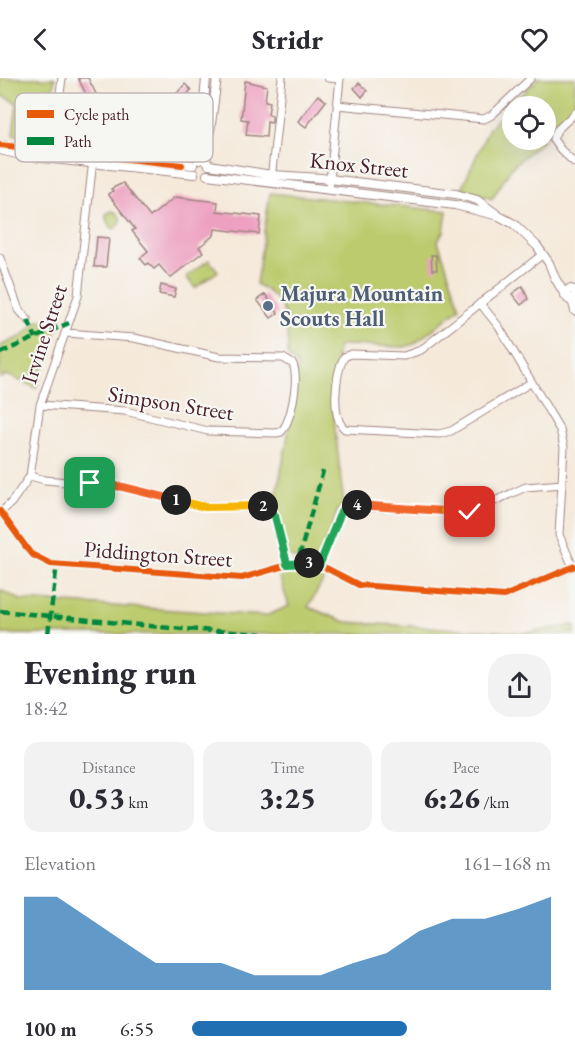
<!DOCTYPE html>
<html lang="en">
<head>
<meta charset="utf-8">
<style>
  :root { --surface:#fff; --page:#f2f2f3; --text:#2b2b33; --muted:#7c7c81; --accent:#1f6fb2 }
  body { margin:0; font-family:"EB Garamond",serif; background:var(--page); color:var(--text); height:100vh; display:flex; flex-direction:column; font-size:22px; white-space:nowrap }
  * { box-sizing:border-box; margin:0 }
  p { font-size:20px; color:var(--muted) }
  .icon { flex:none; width:33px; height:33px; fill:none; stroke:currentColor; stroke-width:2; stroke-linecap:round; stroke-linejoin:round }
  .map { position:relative; height:556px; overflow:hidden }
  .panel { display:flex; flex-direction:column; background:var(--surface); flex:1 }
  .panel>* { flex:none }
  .tools { position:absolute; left:502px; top:18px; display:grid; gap:12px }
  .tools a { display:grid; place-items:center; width:54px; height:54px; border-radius:50%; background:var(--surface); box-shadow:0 6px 24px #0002; font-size:30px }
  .pin { position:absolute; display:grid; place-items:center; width:51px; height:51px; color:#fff; margin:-26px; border-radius:12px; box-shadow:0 3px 9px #0006 }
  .km { position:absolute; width:30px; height:30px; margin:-15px; border-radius:50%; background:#222; color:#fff; font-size:16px; line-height:30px; text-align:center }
  .round { display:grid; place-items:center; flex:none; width:63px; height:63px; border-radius:24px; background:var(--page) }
  .overview { display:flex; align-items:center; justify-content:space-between; height:102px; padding:0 24px }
  h1 { font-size:33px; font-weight:800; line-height:45px }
  .stats { display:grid; grid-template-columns:repeat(3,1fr); gap:9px; height:102px; padding:6px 24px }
  .stats div { display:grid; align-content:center; border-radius:15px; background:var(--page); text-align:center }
  .stats b { font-size:30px; font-weight:800 }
  .stats small { font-size:16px; font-weight:400 }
  .stats p { font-size:16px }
  .chart { height:168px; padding:12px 24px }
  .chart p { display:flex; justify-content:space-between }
  .chart svg { width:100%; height:108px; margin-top:6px; fill:var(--accent); opacity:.7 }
  ul { padding:0 24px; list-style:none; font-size:20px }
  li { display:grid; grid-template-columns:96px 72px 1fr; align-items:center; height:45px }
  li i { height:15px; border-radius:8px; background:var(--accent) }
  header { display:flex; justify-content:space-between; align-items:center; height:78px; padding:0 24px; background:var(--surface); font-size:27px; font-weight:800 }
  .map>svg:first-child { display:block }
</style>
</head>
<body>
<header><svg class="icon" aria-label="back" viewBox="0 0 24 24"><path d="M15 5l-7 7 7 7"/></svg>Stridr<svg class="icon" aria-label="heart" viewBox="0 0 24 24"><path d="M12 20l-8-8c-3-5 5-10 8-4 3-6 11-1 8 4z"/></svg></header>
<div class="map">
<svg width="575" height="556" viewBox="0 0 575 556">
  <rect width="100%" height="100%" fill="#f6f6f2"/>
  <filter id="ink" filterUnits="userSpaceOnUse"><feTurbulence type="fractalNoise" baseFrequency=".0167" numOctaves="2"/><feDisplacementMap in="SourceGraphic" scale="12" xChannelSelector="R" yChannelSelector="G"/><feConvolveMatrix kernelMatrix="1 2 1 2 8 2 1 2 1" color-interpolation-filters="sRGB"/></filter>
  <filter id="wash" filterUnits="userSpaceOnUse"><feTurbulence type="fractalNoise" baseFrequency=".008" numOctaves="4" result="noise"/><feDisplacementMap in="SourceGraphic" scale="24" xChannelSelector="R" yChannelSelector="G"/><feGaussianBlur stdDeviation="1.35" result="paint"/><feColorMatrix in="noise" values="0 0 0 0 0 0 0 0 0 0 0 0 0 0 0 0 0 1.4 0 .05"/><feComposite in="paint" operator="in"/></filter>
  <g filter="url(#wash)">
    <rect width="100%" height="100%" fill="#f5e9da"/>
    <path fill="#bccb6d" stroke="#83754c" stroke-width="1.5" d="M0,0H55L45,57L40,59L13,57L17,25L0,17Z
      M538,0H575V29L558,44L546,59V28H513V62H543L512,89L492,121L462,110L489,50Z
      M270,115L447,133L444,153L438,163L460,230L414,266L404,269L347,267L338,269L333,310L335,351L344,427L339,430L320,477L313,482L293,480L289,477L278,437L274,429L286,369L298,289L294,283L288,279C287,246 290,223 256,206Z
      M112,133C118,134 122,140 120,146L114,151C109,148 105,142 106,136Z
      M209,182L218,193L195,210L186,199Z
      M61,240L36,310L7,297L0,300V268L22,258L38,243Z
      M294,486L320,490L327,496L308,529L346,544L524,555L575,547V556H0V512L21,522L266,538L289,528L277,491Z"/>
    <g id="blocks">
      <path fill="#eda0c0" d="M78,0H88L100,24L92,28Z
        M245,3L267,8L265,23L270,24L268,36L272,37V44L267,43L266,59L246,57L248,42L241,41Z
        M359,5L367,13L362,19L354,10Z
        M185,6L191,12L170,37L163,31Z
        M318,17L326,23L306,49L298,43Z
        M123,105L150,139L175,119L218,124L217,133L261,138L259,156L215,151L214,157L199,169L203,174L170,200L159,187L154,191L148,185L146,187L140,180L148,173L132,153L135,151L108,116L113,113L111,111Z
        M97,159L109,160L106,189H94Z
        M431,177H436L437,192H432Z
        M161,207L176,211L174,219L159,216Z
        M523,208L528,221L521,227L512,216Z
        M265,216L278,235L271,240L257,222Z"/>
    </g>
  </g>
  <g filter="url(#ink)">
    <use href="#blocks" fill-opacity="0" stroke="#a08482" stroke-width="1.5"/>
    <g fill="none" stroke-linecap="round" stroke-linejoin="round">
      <g stroke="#a08482" stroke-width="9">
        <path id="minor" d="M328,0L340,1
          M337,27L484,41L492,37L531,0
          M575,35L557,52L553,61L561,72L575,85
          M52,78L62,0
          M271,102L282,0
          M329,112L340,0
          M0,180L19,232L28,242
          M480,225L499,249L560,352L564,369L559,457L573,489
          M532,304L451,353L439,356L345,351C330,339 336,294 344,279L351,276L404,278L421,272L543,176
          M40,327L125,333L208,353L276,355L281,354C292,342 299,301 293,286L283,280L219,279L134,260L66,255
          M30,398L45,402L123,409L205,428L269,430L275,438L287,486
          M0,433L31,476L51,486L242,500L298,484L311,485L326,490L359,507L504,518L575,488
          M0,435L11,425L30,398L40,327L78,218L93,82
          M319,488L341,434L345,428L470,434L526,409L562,406"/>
      </g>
      <g stroke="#a08482" stroke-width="10">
        <path id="tertiary" d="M0,67L193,87
          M0,72L25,78L194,96
          M199,82L206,0
          M206,84L217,0
          M209,87L272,97L321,100L456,116L477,122L498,137
          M207,97L455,127L499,138L514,146L537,168L549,185L555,200L565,217
          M575,212L569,211L565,215L568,221L575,219
          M569,221L573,225L575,233"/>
      </g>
      <use href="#minor" stroke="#fff" stroke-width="7"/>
      <use href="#tertiary" stroke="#fff" stroke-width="8"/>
      <path stroke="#00873e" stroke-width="4.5" stroke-dasharray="9 4.5" stroke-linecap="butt" d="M28,242L36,260
        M0,275L69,245
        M299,479L323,393
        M0,533L170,550L262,556
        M48,556L57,486"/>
      <g stroke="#f6f6f2" stroke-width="10">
        <path id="cycleway" d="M0,67L182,87
          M0,433L31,476L51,486L242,500L298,484L311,485L326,490L359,507L504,518L575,488"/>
      </g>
      <use href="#cycleway" stroke="#e8590c" stroke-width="6"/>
    </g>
  </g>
  <g fill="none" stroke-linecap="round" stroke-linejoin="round" filter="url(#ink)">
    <g stroke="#fff" stroke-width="12">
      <path id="split-1" d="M90,405L123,409L176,422"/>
    </g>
    <g stroke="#fff" stroke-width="12">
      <path id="split-2" d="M176,422L205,429L263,428"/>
    </g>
    <g stroke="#fff" stroke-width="12">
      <path id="split-3" d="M263,428L269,430L275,438L287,486L309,485"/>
    </g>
    <g stroke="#fff" stroke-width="12">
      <path id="split-4" d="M309,485L319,488L341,434L345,428L357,427"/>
    </g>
    <g stroke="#fff" stroke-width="12">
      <path id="split-5" d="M357,427L444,433"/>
    </g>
    <g stroke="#fff" stroke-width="12">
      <path id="split-6" d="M444,433L470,434"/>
    </g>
    <use href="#split-1" stroke="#f0652b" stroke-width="8"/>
    <use href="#split-2" stroke="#f5b400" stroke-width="8"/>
    <use href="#split-3" stroke="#22a559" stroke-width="8"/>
    <use href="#split-4" stroke="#22a559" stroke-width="8"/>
    <use href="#split-5" stroke="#f0652b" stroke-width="8"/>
    <use href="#split-6" stroke="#f5b400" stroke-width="8"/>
  </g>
  <circle fill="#5c6f8a" stroke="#f6f6f2" stroke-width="2" cx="268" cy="228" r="6"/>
  <g text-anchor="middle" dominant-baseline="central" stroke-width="4.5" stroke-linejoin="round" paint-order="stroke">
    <g font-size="22" fill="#4a1f2b" stroke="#f6f6f2">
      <text transform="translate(359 87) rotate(6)">Knox Street</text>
      <text transform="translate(44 256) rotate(-72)">Irvine Street</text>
      <text transform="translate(171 325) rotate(9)">Simpson Street</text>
      <text transform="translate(158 476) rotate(4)">Piddington Street</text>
    </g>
    <g font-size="22" font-weight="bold" fill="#4e5e75" stroke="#f6f6f2" text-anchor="start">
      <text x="280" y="215">Majura Mountain<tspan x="280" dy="25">Scouts Hall</tspan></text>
    </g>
  </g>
  <rect x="15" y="15" width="198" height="69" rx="9" fill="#f6f6f2" stroke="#c2b6b6" stroke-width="1.5"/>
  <rect x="27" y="32" width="27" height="8" fill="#e8590c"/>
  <rect x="27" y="59" width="27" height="8" fill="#00873e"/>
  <g font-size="16" fill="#4a1f2b">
    <text x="64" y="42">Cycle path</text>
    <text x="64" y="69">Path</text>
  </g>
</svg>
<div class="tools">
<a><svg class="icon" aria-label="locate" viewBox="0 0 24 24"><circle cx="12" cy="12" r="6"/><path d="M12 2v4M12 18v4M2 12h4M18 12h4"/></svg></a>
</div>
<div class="pin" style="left:90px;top:405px;background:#1e9e55"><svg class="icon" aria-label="arrive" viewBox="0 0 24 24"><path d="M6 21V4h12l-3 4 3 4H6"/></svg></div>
<div class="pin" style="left:470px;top:434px;background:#d93025"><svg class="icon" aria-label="check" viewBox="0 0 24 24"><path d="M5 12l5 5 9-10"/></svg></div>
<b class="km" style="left:176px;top:422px">1</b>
<b class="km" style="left:263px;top:428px">2</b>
<b class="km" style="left:309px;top:485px">3</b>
<b class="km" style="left:357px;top:427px">4</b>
</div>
<section class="panel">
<div class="overview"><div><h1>Evening run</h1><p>18:42</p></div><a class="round"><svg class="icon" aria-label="share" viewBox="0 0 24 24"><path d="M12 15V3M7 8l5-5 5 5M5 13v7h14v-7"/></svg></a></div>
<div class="stats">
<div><p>Distance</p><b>0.53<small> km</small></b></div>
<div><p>Time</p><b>3:25</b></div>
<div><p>Pace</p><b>6:26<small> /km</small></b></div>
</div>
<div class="chart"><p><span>Elevation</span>161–168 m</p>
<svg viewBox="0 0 160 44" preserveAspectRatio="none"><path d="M0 44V6L10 6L20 15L30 24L40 33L50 33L60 33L70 38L80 38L90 38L100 33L110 29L120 20L130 15L140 15L150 11L160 6V44z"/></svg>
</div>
<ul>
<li><b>100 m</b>6:55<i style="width:60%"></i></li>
</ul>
</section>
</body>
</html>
